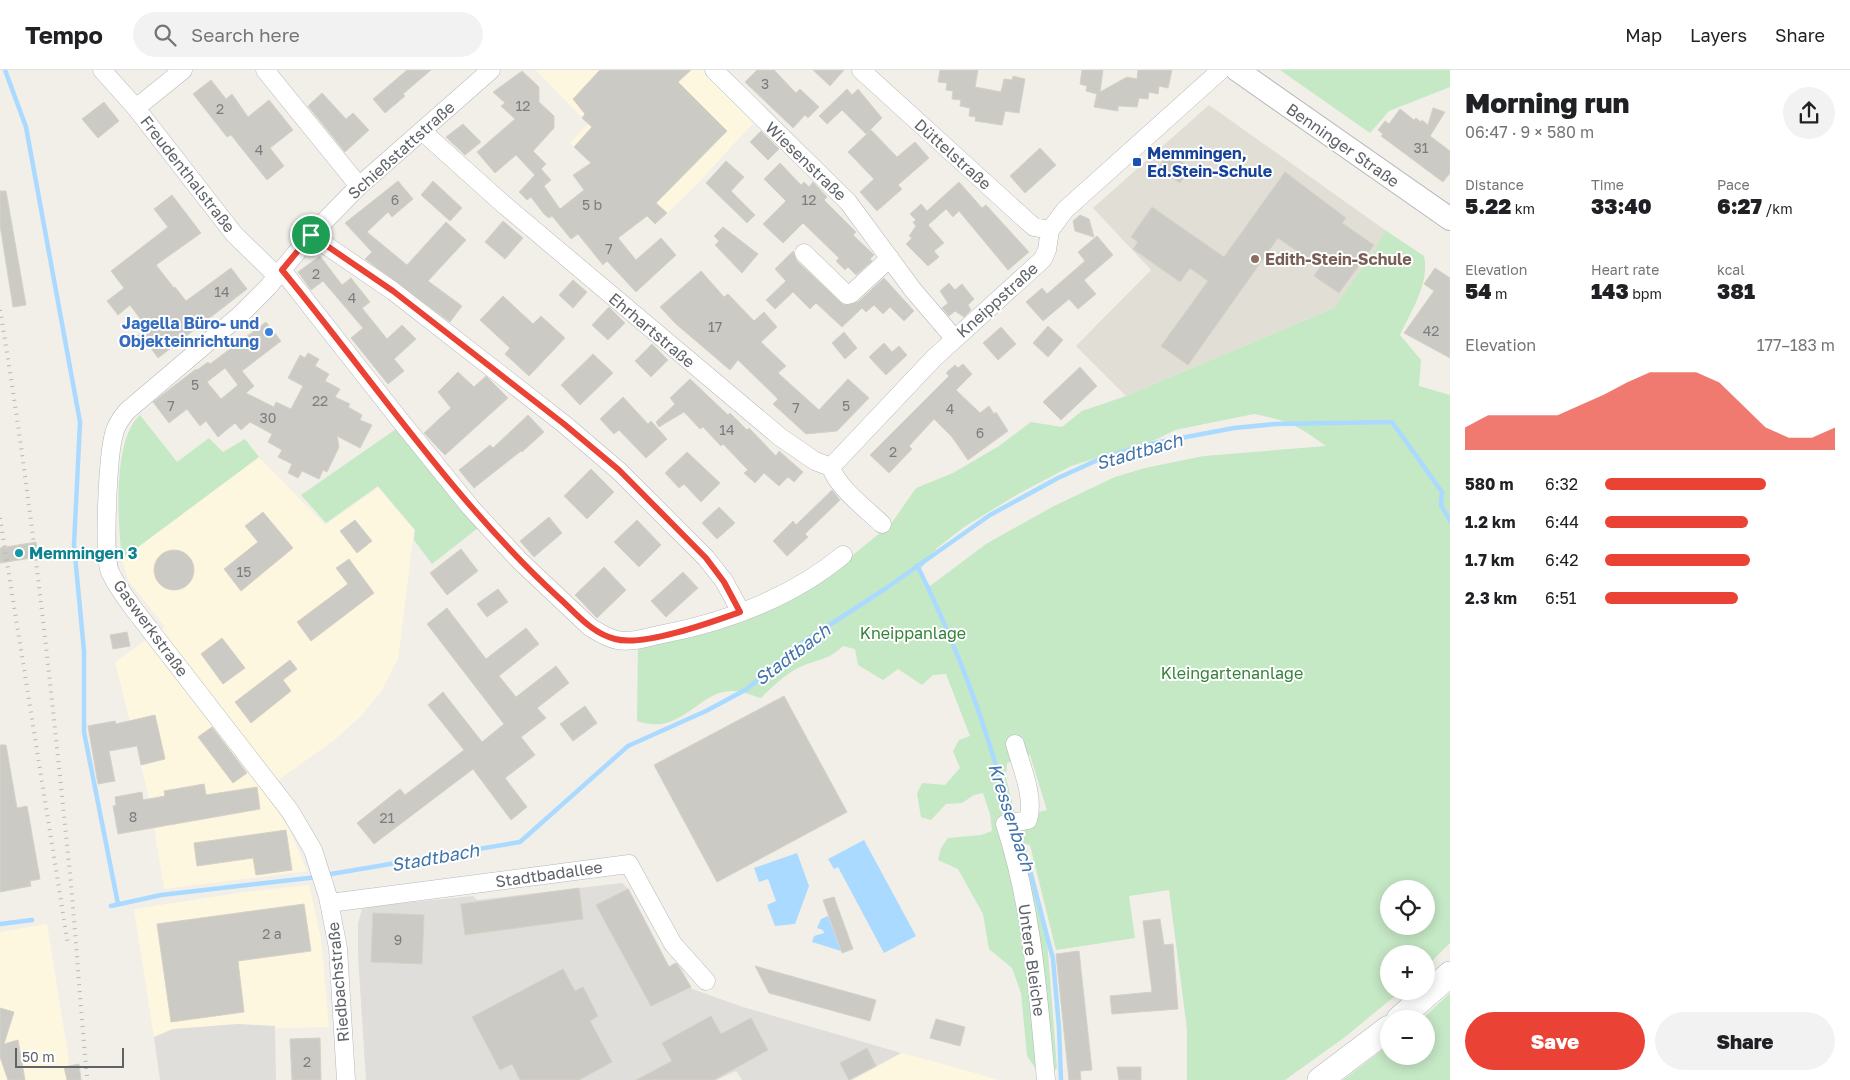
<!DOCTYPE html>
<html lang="en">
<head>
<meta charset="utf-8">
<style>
  :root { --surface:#fff; --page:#f2f2f2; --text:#202124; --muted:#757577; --line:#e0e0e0; --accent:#ea4335 }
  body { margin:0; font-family:"Golos Text",sans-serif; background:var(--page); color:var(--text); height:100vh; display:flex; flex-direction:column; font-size:19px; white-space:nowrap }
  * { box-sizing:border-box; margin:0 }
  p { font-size:16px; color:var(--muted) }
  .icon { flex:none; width:28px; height:28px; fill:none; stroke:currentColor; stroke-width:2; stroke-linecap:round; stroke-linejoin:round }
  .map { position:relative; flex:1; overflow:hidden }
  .sheet { display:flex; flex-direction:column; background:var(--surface); width:400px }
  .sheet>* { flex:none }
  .fabs { position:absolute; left:1380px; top:810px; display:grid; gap:10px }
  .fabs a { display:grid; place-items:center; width:55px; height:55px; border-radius:50%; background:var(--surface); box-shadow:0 2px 12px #0003; font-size:25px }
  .scale { position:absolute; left:15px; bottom:12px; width:109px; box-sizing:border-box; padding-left:5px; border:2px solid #5f6368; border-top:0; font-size:14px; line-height:18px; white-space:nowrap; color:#5f6368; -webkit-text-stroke:4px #fff; paint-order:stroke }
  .pin { position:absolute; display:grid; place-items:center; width:42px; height:42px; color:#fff; margin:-21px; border:2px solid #fff; border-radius:50%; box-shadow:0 1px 5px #0007 }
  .round { display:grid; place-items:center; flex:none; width:52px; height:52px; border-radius:26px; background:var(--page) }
  .headline { display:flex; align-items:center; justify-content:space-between; height:85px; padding:0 15px }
  h1 { font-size:28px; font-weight:800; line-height:38px }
  .metrics { display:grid; grid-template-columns:repeat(3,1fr); gap:8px; height:85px; padding:5px 15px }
  .metrics div { display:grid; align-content:center }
  .metrics b { font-size:21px; font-weight:800 }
  .metrics small { font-size:14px; font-weight:400 }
  .metrics p { font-size:14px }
  .chart { height:140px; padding:10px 15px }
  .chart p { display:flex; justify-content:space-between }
  .chart svg { width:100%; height:90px; margin-top:5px; fill:var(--accent); opacity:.7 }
  .primary-button { display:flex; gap:10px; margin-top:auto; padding:10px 15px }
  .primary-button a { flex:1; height:58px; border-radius:30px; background:var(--accent); color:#fff; font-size:20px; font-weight:800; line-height:58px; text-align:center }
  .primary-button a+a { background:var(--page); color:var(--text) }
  ul { padding:0 15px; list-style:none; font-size:16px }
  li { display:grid; grid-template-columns:80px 60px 1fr; align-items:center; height:38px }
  li i { height:12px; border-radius:6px; background:var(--accent) }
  header { display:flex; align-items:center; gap:30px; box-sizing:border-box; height:70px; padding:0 25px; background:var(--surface); border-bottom:1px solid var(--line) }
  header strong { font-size:24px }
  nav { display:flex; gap:28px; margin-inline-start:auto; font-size:18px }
  .search { width:350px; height:45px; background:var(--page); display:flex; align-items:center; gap:12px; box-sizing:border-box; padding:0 18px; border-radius:28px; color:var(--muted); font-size:19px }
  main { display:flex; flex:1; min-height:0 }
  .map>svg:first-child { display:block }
</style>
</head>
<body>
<header>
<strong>Tempo</strong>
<div class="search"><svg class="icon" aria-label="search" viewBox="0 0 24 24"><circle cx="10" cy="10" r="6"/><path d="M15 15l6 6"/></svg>Search here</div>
<nav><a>Map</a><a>Layers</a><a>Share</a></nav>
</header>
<main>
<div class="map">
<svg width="1450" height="1010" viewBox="0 0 1450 1010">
  <rect width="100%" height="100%" fill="#f1efe8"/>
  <path fill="#fef7e0" d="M536,0H702L753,53L697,114L655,155L570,73L588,54Z
    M259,387L325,455L378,418L414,460L398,589L381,622L359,648L333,671L263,721L289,758L307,801L164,819L150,731L115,592L165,557L128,510L122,489Z
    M309,815L321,869L329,957L280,958L238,954L173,959L154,967L134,839L245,822Z
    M47,854L72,1010H0V862Z
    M902,983L917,987L999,1010H854Z"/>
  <path fill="#e0deda" d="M622,813L629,819L669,896L678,892L692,919L743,937L901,983L851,1010H742L736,1001L717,1010H366L358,886V854L362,839L375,836L473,826L477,830Z
    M238,954L275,956L276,1010H160L154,967L173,959Z"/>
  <path fill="#e1ded6" d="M1209,35L1385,160L1376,178L1334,238L1126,326L1076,276L1151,200L1093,138Z"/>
  <path fill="#c5e8c5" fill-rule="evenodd" d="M1280,0H1450V17L1389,41L1370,63Z
    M1385,160L1424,186C1430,213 1411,241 1400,265L1421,290L1419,316L1450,325V873L1426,897V884H1389V921H1401L1345,967L1285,1010H1187V959L1169,820L1129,826L1135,868L1056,880L1030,775L1025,774L1046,858L1057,998L1049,1004L1040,1005L1027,986L1021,923L1012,898L989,879L983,844L958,799L938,790L941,778L948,768L981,765L992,761L990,744L983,723L974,725L962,733L946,734L931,750L921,747L917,724L922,713L945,715L960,698L953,681L959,670L970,666L946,604L933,605L922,615L898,599L883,610L858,595L855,579L843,576C826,592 815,589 798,598C783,606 772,617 761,628C753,626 743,621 734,621C698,619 683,667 637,651L638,577L705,564L733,555L766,542L794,527L832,502L891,454L916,418L953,403L999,376L1031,352L1062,357L1082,341L1126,326L1334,238L1376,178ZM1254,344C1289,351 1297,355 1326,376L1204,386L1145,398L1115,407L1054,436L986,474L926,519L918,502L937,478L964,457L1018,424L1071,396L1157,369L1175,360ZM1030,685L1047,740L1016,748L1006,708L1007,693ZM1389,819H1426V856H1389Z
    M140,345L177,392L209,368L223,382L245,369L259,387L122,489C118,454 112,370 140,345Z
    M396,359L478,458L432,494L414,470L415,460L378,416L326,453L301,425Z
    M1450,923V1010H1343L1389,975V986H1426V949H1422Z"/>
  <path fill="#aadaff" d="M864,770L916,866L884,883L838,797L834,799L828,789Z
    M797,783L809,816L795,854L775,856L767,835L776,831L768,809L759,812L754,798Z
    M828,846L841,881L812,872L814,866L824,863L823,860L817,858L821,849Z"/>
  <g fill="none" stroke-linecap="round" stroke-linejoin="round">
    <path stroke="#aadaff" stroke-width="4.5" d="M5,0L26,57L80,352L74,475L84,581V662L118,834
      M917,495C957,576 989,661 1010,748
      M1020,777L1031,804L1053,889L1059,958L1061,1010
      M325,805L520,772L628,676L706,641L747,619L803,572L885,519L990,445L1058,408L1102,388L1149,374L1234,358L1276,354L1392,352L1442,422L1441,435L1450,451
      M111,836L161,825L318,807
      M0,854L32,850"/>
  </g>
  <path fill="#cccac5" stroke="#d6d1c6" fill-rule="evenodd" d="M407,0H431L403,24L405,26L385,43L373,29Z
    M600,0H691L678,12L727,61L656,133L667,143L655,154L647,146L618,168L636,190L661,168L676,185L636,222L607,191L603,195L578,164L571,169L552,146L549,148L544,144L531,127L527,130L519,122L535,105L516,85L495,103L477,82L515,49L501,36L505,33L493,22L522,1L539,17V32L554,46V58L533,81L546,94L541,99L551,110L544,116L560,139L584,120L573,105L591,93L574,77L592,57L582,48L585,44L573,29Z
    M757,0H774L796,23L800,19L819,37L808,48L805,45L793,58L745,12Z
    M813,0H844L830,16Z
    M940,0H978L975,17L1001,22L1004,9L1012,10L1013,6L1025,9L1019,43L1005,41L1002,55L975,51L976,47L969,46L970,38L960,36L961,30L952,29L953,21L946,20L947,13L938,12Z
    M1082,0H1103L1100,22L1127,7L1137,9L1138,0H1172L1168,18L1159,16L1158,24L1149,22L1148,29L1139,28L1137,37L1118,36V41L1094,37L1097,24L1086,21L1087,16L1080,14Z
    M211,10L226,29L232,24L248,47L269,30L293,60L270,78L284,96L267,110L231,65L227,67L193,24Z
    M847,19L852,25L858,19L882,48L866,64L842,40L827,54L819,46Z
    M322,23L346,49L353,43L369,60L345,82L308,36Z
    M104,32L119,51L98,68L82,49Z
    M1433,38L1445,42L1430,66L1450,81V103L1443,112L1381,66L1383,64L1378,60L1385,51L1389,54L1400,39L1414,50L1416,48L1421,52L1422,50L1428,55Z
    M463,54L481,72L465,85L446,67Z
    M871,60L897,87L915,72L929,88L898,115L902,119L877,141L860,122L874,109L848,82Z
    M761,61L779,79L768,90L750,72Z
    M1040,78L1056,95L1025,123L1010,106Z
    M1169,83L1190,98L1180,113L1158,98Z
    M726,91L744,107L731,121L755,145L747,153L706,113Z
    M780,93L801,115L804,112L809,117L813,112L827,127L824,130L856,162L853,165L874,185L870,189L872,191L856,205L848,197L845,200L836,191L839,188L803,153L783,173L763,154L786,131L764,109Z
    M1285,102L1346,148L1342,153L1374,175L1339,223L1314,206L1320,197L1278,168L1188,295L1161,276L1208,211L1190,198L1180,212L1133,179L1138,172L1131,167L1152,137L1224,187Z
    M398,111L413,129L392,147L388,142L367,162L407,195L446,152L466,170L428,211L462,236L450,252L365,189L372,182L345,153Z
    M433,111L462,138L450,151L421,125Z
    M959,112L982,138L986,135L1029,182L1008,200L959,141L953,147L946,139L928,155L944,173L934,181L939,187L928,196L906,174L912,168L909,166L916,156L913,152L916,150L910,144L921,134L927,141Z
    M0,121H6L26,235L13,237L0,155Z
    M172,125L201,163L156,195L174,218L175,217L186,231L231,198L247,219L158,288L148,274L141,279L133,270L147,258L130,235L118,245L107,231L124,218L111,201L168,157L154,139Z
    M1080,145L1089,149L1094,167L1075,161L1073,151Z
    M503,151L523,168L505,189L485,172Z
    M723,157L758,184L742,203L715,175L719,171L714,166Z
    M1097,166L1113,185L1084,210L1096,224L1078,239L1069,229L1043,251L1026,232L1042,218L1047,224L1085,191L1078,182Z
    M793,181L797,191L844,235L858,232L884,208L914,241L904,251L890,237L883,244L874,235L866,242L862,238L842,257L816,233L810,239L793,222L775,239L766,230L786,211L775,199Z
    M320,186L342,215L351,208L370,232L362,238L387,269L402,255L416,269L394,289L404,301L388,314L351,268L363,258L323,211L311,220L298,202Z
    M1435,198L1450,208V288L1404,263L1434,221L1424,214Z
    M701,201L724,227L728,224L754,251L764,242L777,257L761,272L786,296L778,303L819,340L848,309L869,328L837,361L806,364L773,334L778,329L738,290L730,300L676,254L660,237Z
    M573,210L587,222L573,238L559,225Z
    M949,213L955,220L962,214L974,229L968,235L971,240L964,247L955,241L949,246L942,238L948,233L940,221Z
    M503,226L533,254L541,246L565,268L529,306L505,284L510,278L480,250Z
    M609,237L625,253L608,270L592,255Z
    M266,252L281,271L242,301L254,316L246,323L274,337L276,332L291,339L303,316L288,308L300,285L305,288L308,283L319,289L315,296L329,304L325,311L340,319L335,327L350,334L348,337L362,345L360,350L372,355L360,378L337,366L339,377L327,402L323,400L319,409L302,401L298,408L288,403L292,394L278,387L282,380L268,372L272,364L250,352L241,360L235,353L218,367L206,351L200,356L187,339L169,353L153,332L196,299L197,300L208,292L210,294ZM225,298L238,315L221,329L207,312Z
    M1048,256L1063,270L1048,287L1033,273Z
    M1001,257L1016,274L998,290L983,273Z
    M844,262L857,278L845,289L832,273Z
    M884,273L892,282L899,276L907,285L886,305L869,287Z
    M652,274L668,290L651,307L635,291Z
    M593,284L613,303L580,335L561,315Z
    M963,294L972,304L956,320L980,343L989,336L994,344L996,342L1008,361L968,390L952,367L934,349L909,376L912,379L889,403L870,385L949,306L946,303L955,295L958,298Z
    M1080,297L1097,316L1061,350L1043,332Z
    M458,302L474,317L486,306L508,328L445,385L424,363L451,338L438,322Z
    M690,309L728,345L730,343L747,360L749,358L776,386L779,381L803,402L794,412L788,407L779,416L764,403L755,413L744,403L748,400L723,374L721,376L703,357L700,359L684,342L659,357L656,352L675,334L670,328Z
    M623,327L648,354L651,351L667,369L646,388L619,360L614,364L600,349Z
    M528,345L544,362L522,382L521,381L474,418L459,400L490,375L493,378Z
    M687,382L720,413L701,432L684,414L679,418L665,403Z
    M591,399L614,422L587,449L564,426Z
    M832,420L840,430L805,464L808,467L787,486L773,471L793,451L796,455Z
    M719,437L735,453L717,469L702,453Z
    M263,442L293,478L241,521L224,499L258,472L245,456Z
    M549,447L562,463L534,487L520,471Z
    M355,450L372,471L357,483L340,461Z
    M637,450L661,475L639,497L614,472Z
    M36,472L38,487L0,493V478Z
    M461,479L478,501L447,525L430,503Z
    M154 500a20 20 0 1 1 40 0a20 20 0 1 1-40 0Z
    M349,489L374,523L311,571L297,552L348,514L336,498Z
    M604,497L626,520L597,548L575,525Z
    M683,502L698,518L666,547L651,531Z
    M498,519L508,532L487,547L477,534Z
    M447,538L486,589L526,558L539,574L499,606L516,627L556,596L569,613L537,638L546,648L521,667L535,685L505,708L527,737L511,750L473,699L374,774L357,753L400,719L405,725L464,680L428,635L443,622L482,672L504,654L427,554Z
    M127,562L130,576L113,579L110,565Z
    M222,568L245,598L223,614L201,584Z
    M290,590L297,599L283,610L291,621L251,653L235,632Z
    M784,626L847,742L717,812L654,695Z
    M585,636L597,653L573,671L560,654Z
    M155,645L165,689L141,695L137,676L109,681L115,711L98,714L88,656L115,651L116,654Z
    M212,657L247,703L233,713L198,667Z
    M0,675H6L17,738L27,736L40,809L30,811L31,816L0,822Z
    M204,714L206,725L257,717L260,739L118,764L113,736L116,735L115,727L142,722L143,730L165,726L164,721Z
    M286,760L292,800L256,805L253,788L197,796L194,773Z
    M579,818L583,849L465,865L461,834Z
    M628,819L669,897L676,893L691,917L651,936L596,835Z
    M834,827L853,879L842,883L823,830Z
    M304,834L311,881L238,891L244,942L171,952L157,854Z
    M373,843L424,845L422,894L371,892Z
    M1160,849L1164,875L1173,874L1178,939L1112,944L1110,926L1152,922L1143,851Z
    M1079,881L1092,1000L1080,1001L1081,1010H1069L1056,884Z
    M755,896L876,930L870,951L769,923Z
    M563,899L575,921L583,917L598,946L590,951L612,992L579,1010H520L512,994L500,1000L472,947Z
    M0,938L14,942L4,974L18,970L25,1010H8L0,987Z
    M711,946L721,964L751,948L768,980L714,1010H636L672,991L662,973Z
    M936,949L965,957L960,976L930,968Z
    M320,968L321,1010H292L290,969Z
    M867,978L876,996L849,1010L840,993Z
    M79,994L81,1010H67L64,997Z
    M1117,997H1141V1010H1119Z"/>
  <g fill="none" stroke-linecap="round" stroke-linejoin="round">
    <g stroke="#b5b8bc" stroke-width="19">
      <path id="minor" d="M102,0L136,38L234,164L277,206
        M265,0L359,116
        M714,0L848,132L913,220L954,268
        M861,0L1026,150L1034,157L1050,160
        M136,38L183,0
        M422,61L502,133L780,367L815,391L831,397C836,416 867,440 882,454
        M311,165L393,221L564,354L619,401L706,488L724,511L741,542
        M804,183L847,225L851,224L890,188
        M282,200L399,349L471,438L520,491L590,557C598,562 607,568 617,570C632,573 648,567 663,564C729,551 791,528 843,485
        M831,397L934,288L1043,189L1047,180L1050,160L1065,140L1221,0
        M1015,674C1021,696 1035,727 1028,750L1005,754C1032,837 1038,923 1046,1010
        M330,833L629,794L673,874L706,911
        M346,1010L338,878L328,827L313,780L290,741L133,538C125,527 116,515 110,502C103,486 108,384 114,364C116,355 121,348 127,341L240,245L268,217L311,165L359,116L491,0"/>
    </g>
    <g stroke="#b5b8bc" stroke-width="24">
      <path id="tertiary" d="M1237,0L1450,149"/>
    </g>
    <g stroke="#b6babf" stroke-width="26">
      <path id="secondary" d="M1399,949L1450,904
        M1320,1010L1389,958"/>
    </g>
    <use href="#minor" stroke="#fff" stroke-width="18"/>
    <use href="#tertiary" stroke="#fff" stroke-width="22"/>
    <use href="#secondary" stroke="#fff" stroke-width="25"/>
    <path stroke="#b6b7b8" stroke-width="4" stroke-dasharray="1 6" stroke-linecap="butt" d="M0,240C31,424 50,608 69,794C76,864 80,935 87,1006
      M0,448L68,875"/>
  </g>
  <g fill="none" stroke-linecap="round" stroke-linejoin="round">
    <g stroke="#fff" stroke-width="10">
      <path id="route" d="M311,165L393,221L564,354L619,400L706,488L724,512L740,542C712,552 643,577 615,569C591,563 576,543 558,527C453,430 373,310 282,200Z"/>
    </g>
    <use href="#route" stroke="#ea4335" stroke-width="6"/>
  </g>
  <rect fill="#1a4fb4" stroke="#fff" stroke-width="2" x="1132" y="87" width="10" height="10" rx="2.5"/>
  <circle fill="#8d6e63" stroke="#fff" stroke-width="2" cx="1255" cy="189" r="5"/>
  <circle fill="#3f7fe0" stroke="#fff" stroke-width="2" cx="269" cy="262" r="5"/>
  <circle fill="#0f9aa8" stroke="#fff" stroke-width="2" cx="19" cy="483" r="5"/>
  <g text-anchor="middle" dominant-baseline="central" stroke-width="4" stroke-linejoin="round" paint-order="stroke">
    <g font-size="14" fill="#7a7d7f">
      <text x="765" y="13">3</text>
      <text x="523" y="35">12</text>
      <text x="220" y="38">2</text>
      <text x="1421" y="77">31</text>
      <text x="259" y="79">4</text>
      <text x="395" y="129">6</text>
      <text x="809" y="129">12</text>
      <text x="592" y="134">5 b</text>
      <text x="609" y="178">7</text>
      <text x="316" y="203">2</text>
      <text x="222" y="221">14</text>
      <text x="352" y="227">4</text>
      <text x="715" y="256">17</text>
      <text x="1431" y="260">42</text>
      <text x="195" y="314">5</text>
      <text x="320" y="330">22</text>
      <text x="171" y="335">7</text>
      <text x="846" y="335">5</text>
      <text x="796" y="337">7</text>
      <text x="950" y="338">4</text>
      <text x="268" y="347">30</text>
      <text x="727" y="359">14</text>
      <text x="980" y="362">6</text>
      <text x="893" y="381">2</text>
      <text x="244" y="501">15</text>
      <text x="133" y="746">8</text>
      <text x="387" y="747">21</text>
      <text x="272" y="863">2 a</text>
      <text x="398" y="869">9</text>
      <text x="307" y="991">2</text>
    </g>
    <g font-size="16" fill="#5f6368" stroke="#fff">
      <text transform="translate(1343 75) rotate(35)">Benninger Straße</text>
      <text transform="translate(401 80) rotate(-42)">Schießstattstraße</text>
      <text transform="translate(953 84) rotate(42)">Düttelstraße</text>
      <text transform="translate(806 91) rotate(44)">Wiesenstraße</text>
      <text transform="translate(188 104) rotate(52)">Freudenthalstraße</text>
      <text transform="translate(997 230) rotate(-42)">Kneippstraße</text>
      <text transform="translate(652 260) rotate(40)">Ehrhartstraße</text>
      <text transform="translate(151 558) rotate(54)">Gaswerkstraße</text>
      <text transform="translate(549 804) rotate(-8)">Stadtbadallee</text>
      <text transform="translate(1032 890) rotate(82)">Untere Bleiche</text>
      <text transform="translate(338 912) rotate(-95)">Riedbachstraße</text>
    </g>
    <g font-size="16" font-weight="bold" fill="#164399" stroke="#fff" text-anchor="start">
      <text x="1147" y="83">Memmingen,<tspan x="1147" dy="18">Ed.Stein-Schule</tspan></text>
    </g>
    <g font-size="16" font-weight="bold" fill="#785e54" stroke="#fff" text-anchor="start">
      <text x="1265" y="189">Edith-Stein-Schule</text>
    </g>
    <g font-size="16" font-weight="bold" fill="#366cbe" stroke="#fff" text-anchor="end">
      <text x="259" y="253">Jagella Büro- und<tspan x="259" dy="18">Objekteinrichtung</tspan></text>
    </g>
    <g font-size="16" font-weight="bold" fill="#0d838f" stroke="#fff" text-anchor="start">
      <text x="29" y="483">Memmingen 3</text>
    </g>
    <g font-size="16" fill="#348238" stroke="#fff">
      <text x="913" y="563">Kneippanlage</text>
      <text x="1232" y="603">Kleingartenanlage</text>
    </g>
    <g font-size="18" font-style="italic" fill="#4174aa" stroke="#fff">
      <text transform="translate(1139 381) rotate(-16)">Stadtbach</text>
      <text transform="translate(792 584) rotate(-37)">Stadtbach</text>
      <text transform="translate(1012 747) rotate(72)">Kressenbach</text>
      <text transform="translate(435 787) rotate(-10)">Stadtbach</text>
    </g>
  </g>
</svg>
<div class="fabs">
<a><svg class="icon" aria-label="locate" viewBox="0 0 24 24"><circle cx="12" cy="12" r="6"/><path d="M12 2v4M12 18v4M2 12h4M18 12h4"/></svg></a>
<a>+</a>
<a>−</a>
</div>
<div class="scale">50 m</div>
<div class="pin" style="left:311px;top:165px;background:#1e9e55"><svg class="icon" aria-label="arrive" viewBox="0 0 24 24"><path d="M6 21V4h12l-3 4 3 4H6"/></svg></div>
</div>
<section class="sheet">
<div class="headline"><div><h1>Morning run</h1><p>06:47 · 9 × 580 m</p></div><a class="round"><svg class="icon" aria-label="share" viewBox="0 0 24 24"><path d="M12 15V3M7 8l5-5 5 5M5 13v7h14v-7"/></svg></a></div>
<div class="metrics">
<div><p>Distance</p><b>5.22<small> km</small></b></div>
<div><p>Time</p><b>33:40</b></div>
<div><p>Pace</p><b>6:27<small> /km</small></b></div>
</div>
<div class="metrics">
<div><p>Elevation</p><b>54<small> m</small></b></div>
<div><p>Heart rate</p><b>143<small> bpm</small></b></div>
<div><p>kcal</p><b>381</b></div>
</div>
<div class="chart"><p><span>Elevation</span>177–183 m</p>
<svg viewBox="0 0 160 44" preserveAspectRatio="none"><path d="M0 44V33L10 27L20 27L30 27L40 27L50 22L60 17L70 11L80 6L90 6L100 6L110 11L120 22L130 33L140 38L150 38L160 33V44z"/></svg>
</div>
<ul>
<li><b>580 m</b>6:32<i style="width:70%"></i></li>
<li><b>1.2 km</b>6:44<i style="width:62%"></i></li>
<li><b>1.7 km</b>6:42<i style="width:63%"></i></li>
<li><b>2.3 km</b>6:51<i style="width:58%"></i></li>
</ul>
<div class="primary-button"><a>Save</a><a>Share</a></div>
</section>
</main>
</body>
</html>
